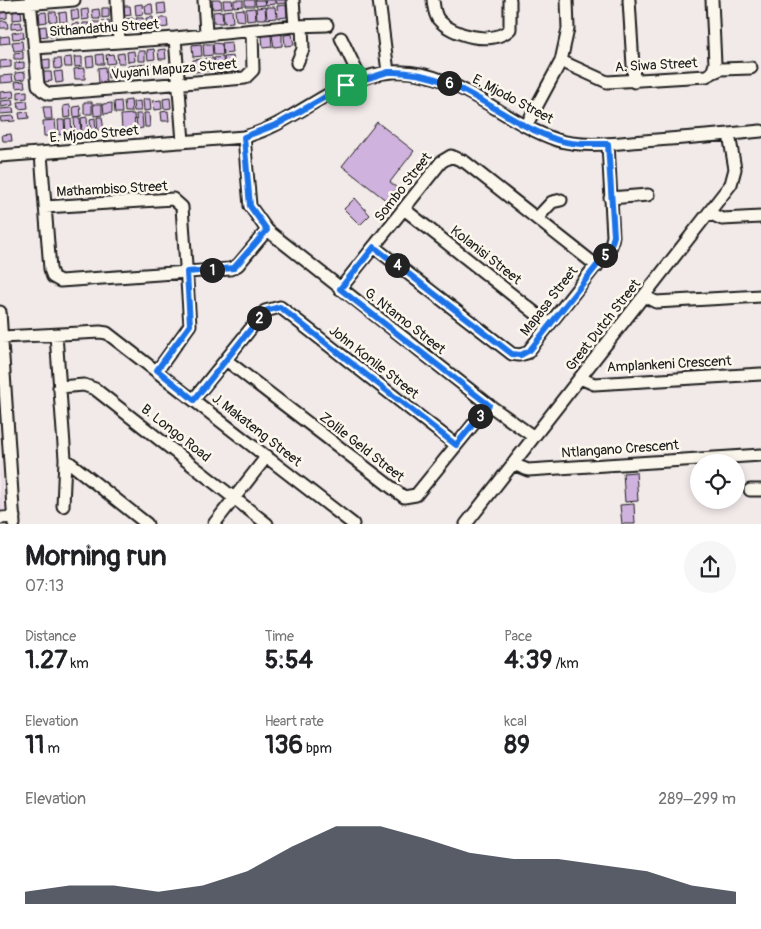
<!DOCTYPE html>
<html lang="en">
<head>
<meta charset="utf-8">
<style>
  :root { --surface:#fff; --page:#f6f6f6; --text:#202124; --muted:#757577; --accent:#111827 }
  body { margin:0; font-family:Pangolin,sans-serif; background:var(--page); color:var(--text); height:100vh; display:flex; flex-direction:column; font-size:19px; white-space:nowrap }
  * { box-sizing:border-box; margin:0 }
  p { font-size:16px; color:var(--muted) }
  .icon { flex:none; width:28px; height:28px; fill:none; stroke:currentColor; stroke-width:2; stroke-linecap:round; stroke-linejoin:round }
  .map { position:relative; height:524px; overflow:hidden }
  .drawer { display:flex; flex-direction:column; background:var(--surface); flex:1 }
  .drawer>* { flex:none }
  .tools { position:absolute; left:690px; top:454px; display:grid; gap:10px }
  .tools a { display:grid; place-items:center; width:55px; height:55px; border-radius:50%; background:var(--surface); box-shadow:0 2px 8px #0003; font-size:25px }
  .pin { position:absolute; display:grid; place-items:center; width:42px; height:42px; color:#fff; margin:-21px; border-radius:10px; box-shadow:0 2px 8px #0006 }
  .km { position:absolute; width:25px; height:25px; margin:-12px; border-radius:50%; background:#222; color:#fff; font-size:14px; line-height:25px; text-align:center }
  .round { display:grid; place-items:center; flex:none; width:52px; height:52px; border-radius:26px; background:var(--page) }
  .overview { display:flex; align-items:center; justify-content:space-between; height:85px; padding:0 25px }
  h1 { font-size:28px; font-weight:800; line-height:38px }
  .figures { display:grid; grid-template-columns:repeat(3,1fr); gap:8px; height:85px; padding:5px 25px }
  .figures div { display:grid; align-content:center }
  .figures b { font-size:25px; font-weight:800 }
  .figures small { font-size:14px; font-weight:400 }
  .figures p { font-size:14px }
  .chart { height:140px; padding:10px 25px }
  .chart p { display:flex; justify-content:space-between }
  .chart svg { width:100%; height:90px; margin-top:5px; fill:var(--accent); opacity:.7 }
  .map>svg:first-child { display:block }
</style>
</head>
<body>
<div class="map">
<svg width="761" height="524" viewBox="0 0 761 524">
  <rect width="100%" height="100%" fill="#f2e9e9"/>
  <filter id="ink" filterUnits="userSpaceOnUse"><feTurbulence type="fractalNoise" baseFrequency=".02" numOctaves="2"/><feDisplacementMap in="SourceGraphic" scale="10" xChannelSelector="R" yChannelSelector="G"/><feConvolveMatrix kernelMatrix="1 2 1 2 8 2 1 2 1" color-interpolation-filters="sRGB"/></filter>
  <g filter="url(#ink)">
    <path fill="#e8d8e6" d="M0,458L4,511H0Z"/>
    <path fill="#d0b2de" stroke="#1c1c1c" d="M212,0H221L222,8L213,9Z
      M223,0H232L233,7L224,8Z
      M234,0H243V6L234,7Z
      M245,0H254V6H245Z
      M255,0H264L265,5L256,6Z
      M265,0H275V4L266,5Z
      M276,0H285L286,3L277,4Z
      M165,3L166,13L158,14L157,4Z
      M142,4L143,14L136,15L135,5Z
      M152,4L153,14H146L145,5Z
      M286,5L287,17L278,18L277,6Z
      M123,6H130L131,15L124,16Z
      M265,7L266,19H257L256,8Z
      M266,7H275L276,18L267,19Z
      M102,8H109V17L102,18Z
      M255,8L256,20L247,21L246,9Z
      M88,9L89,19L82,20L81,10Z
      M99,9L100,19H93L92,10Z
      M244,9L245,21L236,20L235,10Z
      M71,10H78L79,19L72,20Z
      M232,10L233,22L224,23L223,11Z
      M7,11V18L0,19V12Z
      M13,11H21L22,19L13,20Z
      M222,11L223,23H214L213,12Z
      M46,12L47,22L40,23L39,13Z
      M49,12H56L57,21L50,22Z
      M66,12L67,22H60L59,13Z
      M153,17L154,26L147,27L146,18Z
      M133,18L134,28L127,29L126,19Z
      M136,18H143L144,27L137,28Z
      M159,18H167L168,27L159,28Z
      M109,20L110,30L103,31L102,21Z
      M0,21H7L8,28H0Z
      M21,22L22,28L11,29V23Z
      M93,22H100L101,32H94Z
      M68,23V33L61,34V24Z
      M79,23L80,33L73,34L72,24Z
      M83,23H89L90,32L83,33Z
      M57,24L58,36L50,37V25Z
      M46,26L47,36L40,37L39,27Z
      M23,31L24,38L13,39L12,33Z
      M279,34L282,35V46L274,47L272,35Z
      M292,34L294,45L285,46L284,35Z
      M271,35L272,47L263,48L262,36Z
      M9,36L10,43L0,44V37Z
      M22,41L23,50L14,51L12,42Z
      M231,42L232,53L223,54L222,43Z
      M213,43L222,44L223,55H214Z
      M201,44L202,56L193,57L192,45Z
      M203,44H212L213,55L204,56Z
      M154,49L155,59L148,60L147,50Z
      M165,49L166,59H159L158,50Z
      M134,51L135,61L128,62L127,52Z
      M138,51H145V61H138Z
      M23,52V59H14V53Z
      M124,53L125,63H118L117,54Z
      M103,54L104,64H97L96,55Z
      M113,54L115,63L107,64L106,55Z
      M93,56L94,66L87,67L86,57Z
      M233,56L234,68L225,69L224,57Z
      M71,57L72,67H65L64,58Z
      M74,57H82V66L75,67Z
      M223,57L224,69L215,70L214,58Z
      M213,58L214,70L205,71L204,59Z
      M50,59V69H43L42,60Z
      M54,59H61L62,68L55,69Z
      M202,59L204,71L195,72L193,60Z
      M11,60V67L0,68V61Z
      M24,62V68L15,70V63Z
      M155,63L156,73H149L148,64Z
      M146,64L147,74H139L138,65Z
      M136,65V75H129L128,66Z
      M115,66L116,78H108L107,67Z
      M105,67L106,84H99L98,68Z
      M85,68V79H75L74,69Z
      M62,71L63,82L56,83L54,72Z
      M25,72V79L16,80L15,73Z
      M43,72H51L52,81L43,82Z
      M12,75L13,82L0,83V76Z
      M24,81L25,87L16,88L15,82Z
      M13,91L14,97L0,99V92Z
      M27,91V98L18,99V92Z
      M170,98L171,108L164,109L163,99Z
      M143,99H150L151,110L144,111Z
      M12,100L13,105L1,107L0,101Z
      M131,100L132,112H125L124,101Z
      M161,100L162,109L154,110L153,101Z
      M27,101L28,108L19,109L18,102Z
      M121,101L122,113H115L114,102Z
      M140,101L141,111H134L133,102Z
      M84,102H92V114H84Z
      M112,103V113L104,114L103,104Z
      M93,104H102V115L94,116Z
      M70,105L71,117L64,118L63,106Z
      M80,106L81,116L74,117L73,107Z
      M43,107H51L52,119H45Z
      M13,108L14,113L0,114V109Z
      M168,111L169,121H162L161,112Z
      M28,112L29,118L20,119L19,113Z
      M144,113H149L150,127H145Z
      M134,114L135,128L122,129L121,115Z
      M136,114H142L143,128L137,129Z
      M14,116L15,121L1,122L0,117Z
      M87,117L88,132L82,133L81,118Z
      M97,117H102L104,131L98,132Z
      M74,118H80L81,132L75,133Z
      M95,118L96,133H91L90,119Z
      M71,119L72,134H66L65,120Z
      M55,120L57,141H50V136H44L43,121Z
      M58,120H64L65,134L59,135Z
      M377,122L414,151L390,182L397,188L387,201L342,166Z
      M11,134L12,141H3L2,135Z
      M355,198L370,215L360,225L344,209Z
      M636,472L638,501L625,502L623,473Z
      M634,504L635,524H622L620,505Z"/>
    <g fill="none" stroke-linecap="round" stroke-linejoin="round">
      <g stroke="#1c1c1c" stroke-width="15">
        <path id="street" d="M30,0L38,85L42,90L49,94L245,78L253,70L252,31
          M117,0L119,41
          M204,0L206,33
          M293,0L295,26
          M379,0L388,72
          M433,0C434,7 434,13 438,19C452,36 493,46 510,29V0
          M629,0L634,82
          M0,6L74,0
          M175,38L183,142
          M341,38L361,80
          M35,48L175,38L295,26L327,25
          M561,61L607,82L706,76L712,73L715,64L712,0
          M297,63L303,49L302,26
          M712,73L721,69L751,68
          M526,126L561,61L568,29L567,0
          M244,137L250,206L267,230L489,405L534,437
          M41,154L50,269L53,277L60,281L230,269L238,265L267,230
          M0,156L244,137C296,124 336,76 392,72C456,68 500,121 557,140C584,148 616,143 644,141C683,138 722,135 761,131
          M610,198L648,195
          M45,207L173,199L182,207L190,325L157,371
          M404,209L549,324
          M709,213L722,219L761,217
          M537,218L552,202L561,200
          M374,247L512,354L519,355L527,353L611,246L613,236L608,144
          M340,289L441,162L451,156L465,162L597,266
          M644,296L656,302L761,296
          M0,312L14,524
          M56,335L65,459L63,506
          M2,337L100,332L107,333L353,524
          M226,360L404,497L416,495L489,405
          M580,378L594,384L761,374
          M59,387L84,385L95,389L267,524
          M194,399L265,311L280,307L456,445
          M65,459L147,524
          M513,464L528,470L761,455
          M750,490H761
          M0,518L14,517
          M214,524L267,456
          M466,524L731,184L735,169L729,134"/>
      </g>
      <use href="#street" stroke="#fbf7ec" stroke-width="11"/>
    </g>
  </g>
  <g fill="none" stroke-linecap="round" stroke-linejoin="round" filter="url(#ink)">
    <g stroke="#fff" stroke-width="10">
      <path id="route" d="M388,72C457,69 497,120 558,140C573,145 591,144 608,144L614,236L610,249L530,350L521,355L512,354L374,247L340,289L489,405L456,445L280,307L265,311L194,400L157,370L190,325L187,272L234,268L267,230L250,206L244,137L278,124L346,85Z"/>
    </g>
    <use href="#route" stroke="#1a73e8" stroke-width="6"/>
  </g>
  <g text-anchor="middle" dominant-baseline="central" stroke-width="5" stroke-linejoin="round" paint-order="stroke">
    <g font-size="14" fill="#1c1c1c" stroke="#fbf7ec">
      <text transform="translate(104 28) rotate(-4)">Sithandathu Street</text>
      <text transform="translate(656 65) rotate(-3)">A. Siwa Street</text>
      <text transform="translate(174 69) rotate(-5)">Vuyani Mapuza Street</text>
      <text transform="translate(513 99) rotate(28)">E. Mjodo Street</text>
      <text transform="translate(94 134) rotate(-5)">E. Mjodo Street</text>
      <text transform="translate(403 187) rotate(-52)">Sombo Street</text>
      <text transform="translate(112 189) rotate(-3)">Mathambiso Street</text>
      <text transform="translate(486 255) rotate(38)">Kolanisi Street</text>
      <text transform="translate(549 301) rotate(-52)">Mapasa Street</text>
      <text transform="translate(405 321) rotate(38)">G. Ntamo Street</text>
      <text transform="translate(603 325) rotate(-52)">Great Dutch Street</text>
      <text transform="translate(374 362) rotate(38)">John Konile Street</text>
      <text transform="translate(669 364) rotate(-3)">Amplankeni Crescent</text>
      <text transform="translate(257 430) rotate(38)">J. Makateng Street</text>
      <text transform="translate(176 433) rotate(38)">B. Longo Road</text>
      <text transform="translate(362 447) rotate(38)">Zolile Geld Street</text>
      <text transform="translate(620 449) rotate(-4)">Ntlangano Crescent</text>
    </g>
  </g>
</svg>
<div class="tools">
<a><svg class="icon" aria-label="locate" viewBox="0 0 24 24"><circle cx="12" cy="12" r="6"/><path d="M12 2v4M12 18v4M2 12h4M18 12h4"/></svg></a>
</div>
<div class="pin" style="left:346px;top:85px;background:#1e9e55"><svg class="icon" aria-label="arrive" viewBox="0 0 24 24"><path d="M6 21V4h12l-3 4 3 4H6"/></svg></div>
<b class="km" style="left:212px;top:270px">1</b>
<b class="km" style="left:259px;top:318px">2</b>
<b class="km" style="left:480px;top:416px">3</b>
<b class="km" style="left:397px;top:265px">4</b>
<b class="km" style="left:605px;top:255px">5</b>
<b class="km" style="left:449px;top:83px">6</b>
</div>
<section class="drawer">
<div class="overview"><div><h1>Morning run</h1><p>07:13</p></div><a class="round"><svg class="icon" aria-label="share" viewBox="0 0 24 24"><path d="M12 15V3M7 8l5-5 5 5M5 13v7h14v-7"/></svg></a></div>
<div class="figures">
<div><p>Distance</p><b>1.27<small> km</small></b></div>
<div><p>Time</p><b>5:54</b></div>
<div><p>Pace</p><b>4:39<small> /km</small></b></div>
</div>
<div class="figures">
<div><p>Elevation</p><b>11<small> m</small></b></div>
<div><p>Heart rate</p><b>136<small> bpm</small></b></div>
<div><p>kcal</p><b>89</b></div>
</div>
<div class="chart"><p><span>Elevation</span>289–299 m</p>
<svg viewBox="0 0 160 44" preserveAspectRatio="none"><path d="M0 44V38L10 35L20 35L30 38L40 35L50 28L60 16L70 6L80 6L90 12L100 19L110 22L120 22L130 25L140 28L150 35L160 38V44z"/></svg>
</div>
</section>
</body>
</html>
